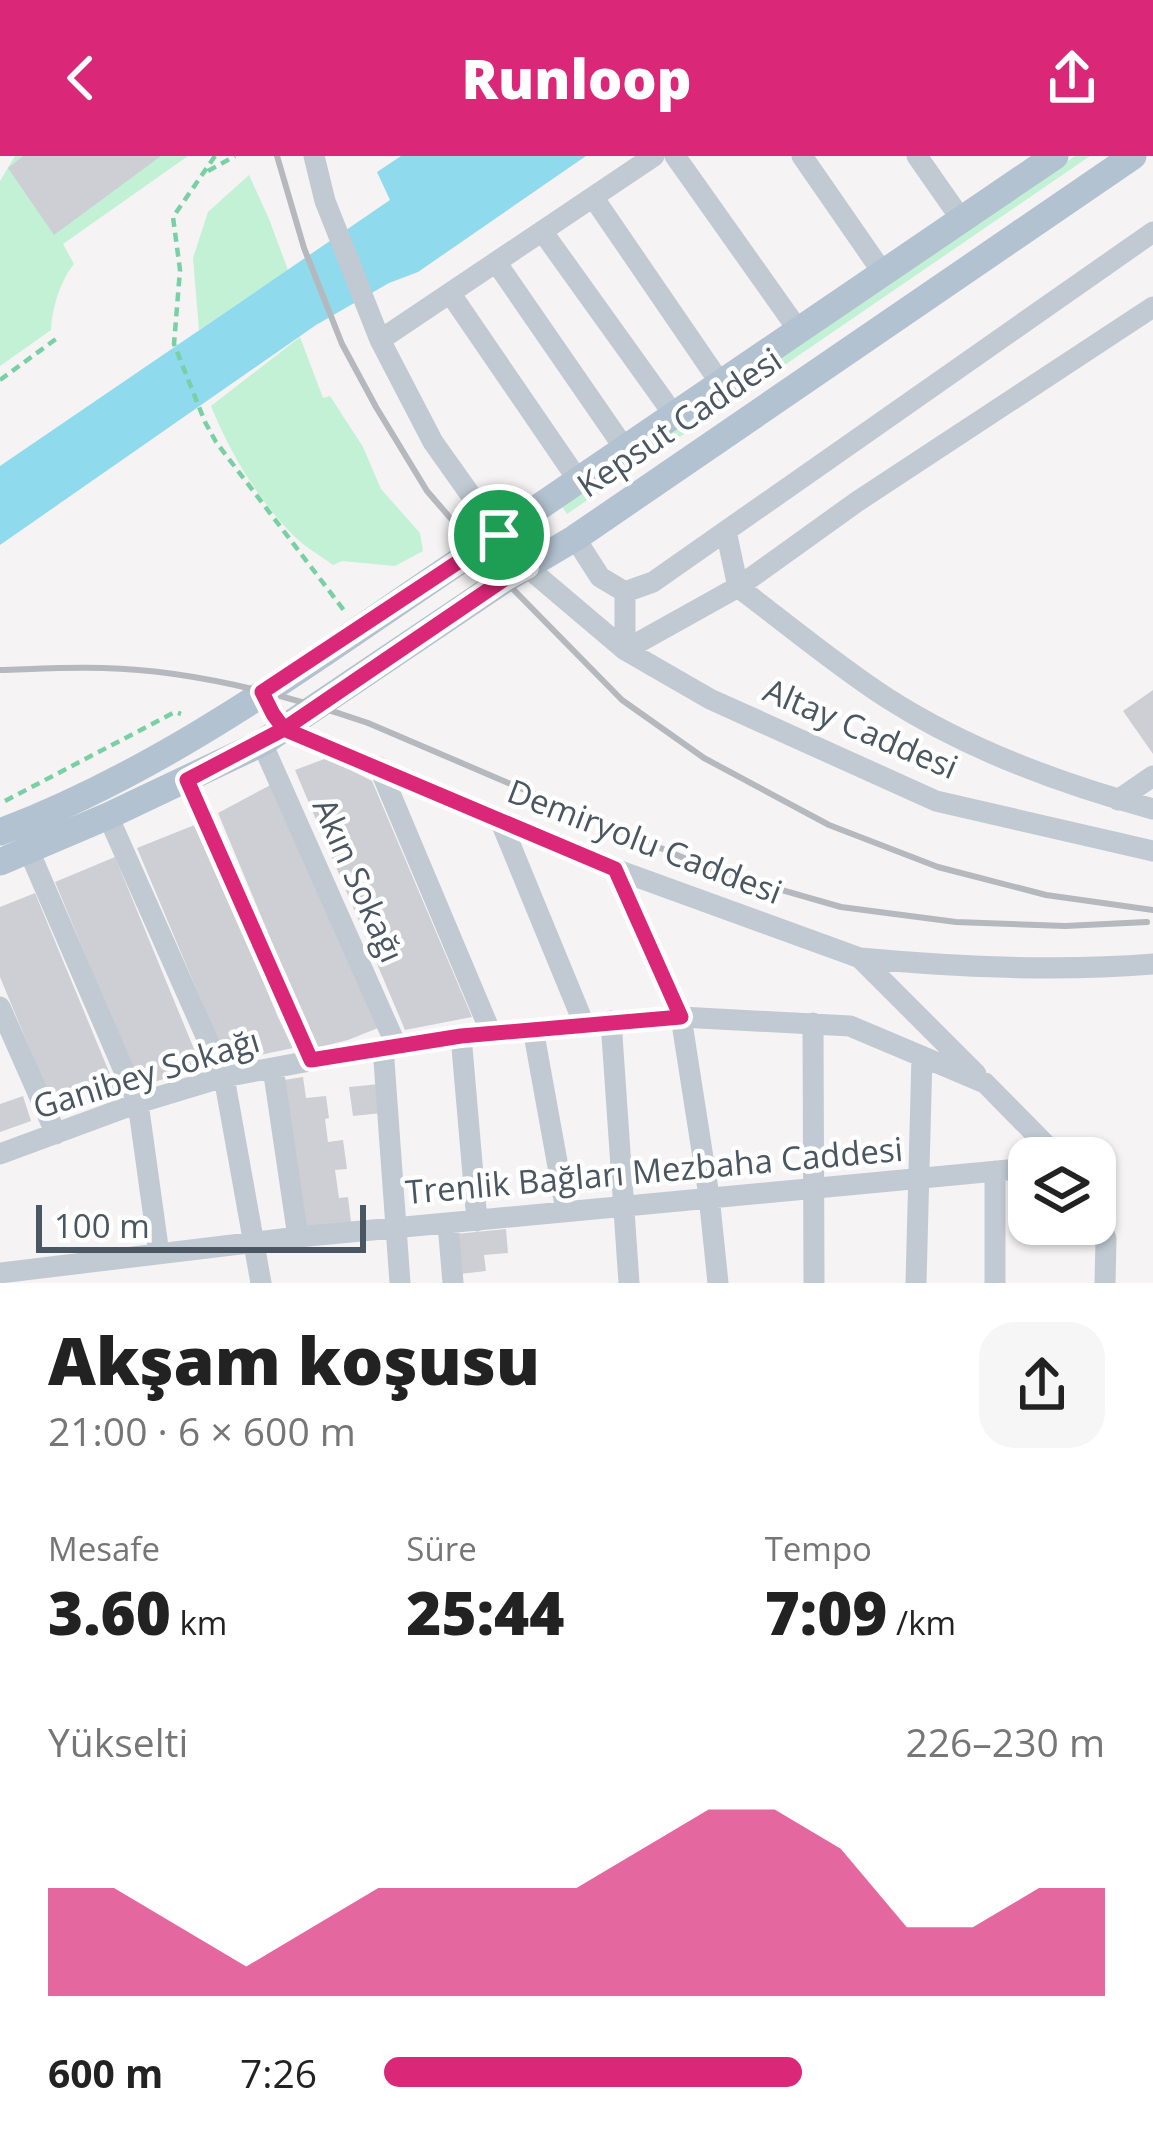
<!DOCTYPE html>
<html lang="tr">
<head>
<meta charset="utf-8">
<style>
  :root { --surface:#fff; --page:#f6f6f6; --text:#222; --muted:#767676; --accent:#db2777 }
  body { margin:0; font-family:"Open Sans",sans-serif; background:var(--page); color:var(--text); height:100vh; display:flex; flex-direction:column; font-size:45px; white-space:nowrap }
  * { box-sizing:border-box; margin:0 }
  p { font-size:39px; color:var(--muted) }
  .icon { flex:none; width:66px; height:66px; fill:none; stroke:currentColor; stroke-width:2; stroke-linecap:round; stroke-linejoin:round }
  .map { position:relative; height:1127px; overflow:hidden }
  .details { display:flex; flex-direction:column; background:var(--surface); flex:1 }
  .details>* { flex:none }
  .fabs { position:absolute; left:1008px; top:981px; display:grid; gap:24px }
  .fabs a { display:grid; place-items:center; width:108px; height:108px; border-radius:24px; background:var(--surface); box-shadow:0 3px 9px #0004; font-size:60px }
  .scale { position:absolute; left:36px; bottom:30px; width:330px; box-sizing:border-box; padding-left:12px; border:6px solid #4a5661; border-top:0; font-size:33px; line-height:42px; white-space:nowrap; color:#4a5661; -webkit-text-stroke:9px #fff; paint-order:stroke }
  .pin { position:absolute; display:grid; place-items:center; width:102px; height:102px; color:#fff; margin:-51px; border:6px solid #fff; border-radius:50%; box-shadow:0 3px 12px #0007 }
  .round { display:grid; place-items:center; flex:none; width:126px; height:126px; border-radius:36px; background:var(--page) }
  .overview { display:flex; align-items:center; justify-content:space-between; height:204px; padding:0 48px }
  h1 { font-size:66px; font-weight:800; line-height:90px }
  .metrics { display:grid; grid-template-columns:repeat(3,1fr); gap:18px; height:204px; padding:12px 48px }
  .metrics div { display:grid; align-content:center }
  .metrics b { font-size:60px; font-weight:800 }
  .metrics small { font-size:33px; font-weight:400 }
  .metrics p { font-size:33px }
  .chart { height:336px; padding:24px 48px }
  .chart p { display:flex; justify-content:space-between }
  .chart svg { width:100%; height:216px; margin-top:12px; fill:var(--accent); opacity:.7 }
  ul { padding:0 48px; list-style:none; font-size:39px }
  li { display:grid; grid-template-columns:192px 144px 1fr; align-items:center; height:90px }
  li i { height:30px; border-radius:15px; background:var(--accent) }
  header { display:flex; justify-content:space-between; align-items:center; height:156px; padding:0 48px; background:var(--accent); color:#fff; font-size:54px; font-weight:800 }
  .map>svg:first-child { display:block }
</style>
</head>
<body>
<header><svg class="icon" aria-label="back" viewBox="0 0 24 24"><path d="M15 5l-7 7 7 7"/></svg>Runloop<svg class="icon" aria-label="share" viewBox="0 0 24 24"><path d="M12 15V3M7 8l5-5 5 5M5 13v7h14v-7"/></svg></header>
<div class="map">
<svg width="1153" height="1127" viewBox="0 0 1153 1127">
  <rect width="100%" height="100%" fill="#f5f3f3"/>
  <path fill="#c3f1d5" d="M15,0H188L63,88L74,108C60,125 52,152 51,174L0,210V25Z
    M1075,0H1090L567,358L561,349Z
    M249,19L269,63L288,114L199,174L193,102L208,56Z
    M300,181L323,242L330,240L363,291L381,333L420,377L423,395L395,410L342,405L333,409C321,400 305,391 294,380C258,344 230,297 211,250Z"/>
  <path fill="#90daee" d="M401,0H586L418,116L389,127L316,169L0,389V310L390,44L377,16Z"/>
  <path fill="#cdcfd5" d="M23,0H161L54,79L8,12Z
    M1153,534V598L1123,555Z
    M327,602L372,625L472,861L405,874L295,614Z
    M276,626L378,872L348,884L316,892L218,657Z
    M197,668L278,861L293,892L227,906L137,692Z
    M115,701L201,910L140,931L55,726Z
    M35,737L117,935L57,959L0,821V751Z
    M303,921L306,942L326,940L329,962L325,963L328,986L343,984L347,1013L335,1014L339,1042L348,1041L351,1066L303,1071L284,924Z
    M379,928L382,957L353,960L349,931Z
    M23,940L31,965L0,976V948Z
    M506,1073L508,1097L484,1099L486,1115L460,1118L456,1078Z"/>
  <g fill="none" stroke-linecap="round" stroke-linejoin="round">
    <path stroke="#7ad0a6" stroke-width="4.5" stroke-dasharray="9 6" stroke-linecap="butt" d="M215,0L173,61L180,114L174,188L205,266L216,286L346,457
      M208,15L235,0
      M0,224L60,180
      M5,645L175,556L181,558"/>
    <path stroke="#c1cad2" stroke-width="21" d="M314,0L325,45L380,184L433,286L499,379L527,411L625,494L710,543L936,645L1153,695
      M675,0L799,175
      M802,0L883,117
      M917,0L961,63
      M593,41L721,228
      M542,75L674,259
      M496,106L625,293
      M450,137L578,324
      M380,184L654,0
      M726,375L738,431C787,468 836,509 887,542C968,594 1061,628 1153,653
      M575,382L600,421L625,436L653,426L1153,76
      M625,494L738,431L858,345L1153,151
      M625,494V436
      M262,536L284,573L615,713L860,802L976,918
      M262,587L396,889
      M379,611L491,877
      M187,624L311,904
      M1118,644L1153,620
      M108,660L224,921L261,1127
      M500,664L584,868
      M29,695L138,947L159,1098
      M615,713L681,861L709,1040L718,1127
      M860,802C957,811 1055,816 1153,808
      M0,851L56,978
      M611,865L629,1127
      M813,867L814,1127
      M533,873L566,1055
      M461,880L477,1065
      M383,891L400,1127
      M273,912L298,1081
      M0,998L138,947L224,921L396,889L461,880L681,861L850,870L985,927L1059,1002
      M995,1015V1127
      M1095,1051L1106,1083L1105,1127
      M448,1068L453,1127
      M0,1117L298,1081L1029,1012
      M916,1127L922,900"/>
    <path stroke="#b3c2d1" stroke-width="27" d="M0,676C168,613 313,503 461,404C659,270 857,135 1055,0
      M0,706L108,660L262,587L504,424L575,382L1133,0"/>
    <path stroke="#b5b8bd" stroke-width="6" d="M277,0L304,92L342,188L376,251L427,335L504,424L622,544L704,602L829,669L938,711L1046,739L1153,754
      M0,514C34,513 69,511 103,512C192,514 284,538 368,567L712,714L841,751L956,766L1065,770L1147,766"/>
  </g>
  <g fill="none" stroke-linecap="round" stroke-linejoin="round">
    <g stroke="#fff" stroke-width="24">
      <path id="route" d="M499,379L262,536L273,558L284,573L187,624L311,904L461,880L681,861L615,713L284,573L503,424L527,411L499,379"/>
    </g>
    <use href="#route" stroke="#db2777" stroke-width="15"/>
  </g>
  <g text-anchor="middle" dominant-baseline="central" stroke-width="9" stroke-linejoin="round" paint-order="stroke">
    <g font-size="33" fill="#4a5661" stroke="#fff">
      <text transform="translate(679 266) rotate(-34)">Kepsut Caddesi</text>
      <text transform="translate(861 572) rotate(23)">Altay Caddesi</text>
      <text transform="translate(645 685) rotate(21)">Demiryolu Caddesi</text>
      <text transform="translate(359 724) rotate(66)">Akın Sokağı</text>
      <text transform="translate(146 917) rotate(-17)">Ganibey Sokağı</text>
      <text transform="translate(654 1014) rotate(-5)">Trenlik Bağları Mezbaha Caddesi</text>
    </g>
  </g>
</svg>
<div class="fabs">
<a><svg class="icon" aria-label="layers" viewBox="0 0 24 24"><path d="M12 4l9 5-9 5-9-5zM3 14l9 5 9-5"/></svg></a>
</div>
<div class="scale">100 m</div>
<div class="pin" style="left:499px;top:379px;background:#1e9e55"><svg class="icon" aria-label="arrive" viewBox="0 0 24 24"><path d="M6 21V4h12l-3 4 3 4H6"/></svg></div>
</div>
<section class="details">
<div class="overview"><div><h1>Akşam koşusu</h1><p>21:00 · 6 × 600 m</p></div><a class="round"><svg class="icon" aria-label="share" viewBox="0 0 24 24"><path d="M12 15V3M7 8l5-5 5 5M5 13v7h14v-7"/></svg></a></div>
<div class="metrics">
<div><p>Mesafe</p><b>3.60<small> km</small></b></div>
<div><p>Süre</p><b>25:44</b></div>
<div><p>Tempo</p><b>7:09<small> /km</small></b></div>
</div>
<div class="chart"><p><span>Yükselti</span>226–230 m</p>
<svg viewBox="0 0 160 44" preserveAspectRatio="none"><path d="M0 44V22L10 22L20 30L30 38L40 30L50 22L60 22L70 22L80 22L90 14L100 6L110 6L120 14L130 30L140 30L150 22L160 22V44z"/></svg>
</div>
<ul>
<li><b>600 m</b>7:26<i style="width:58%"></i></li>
</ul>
</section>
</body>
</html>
